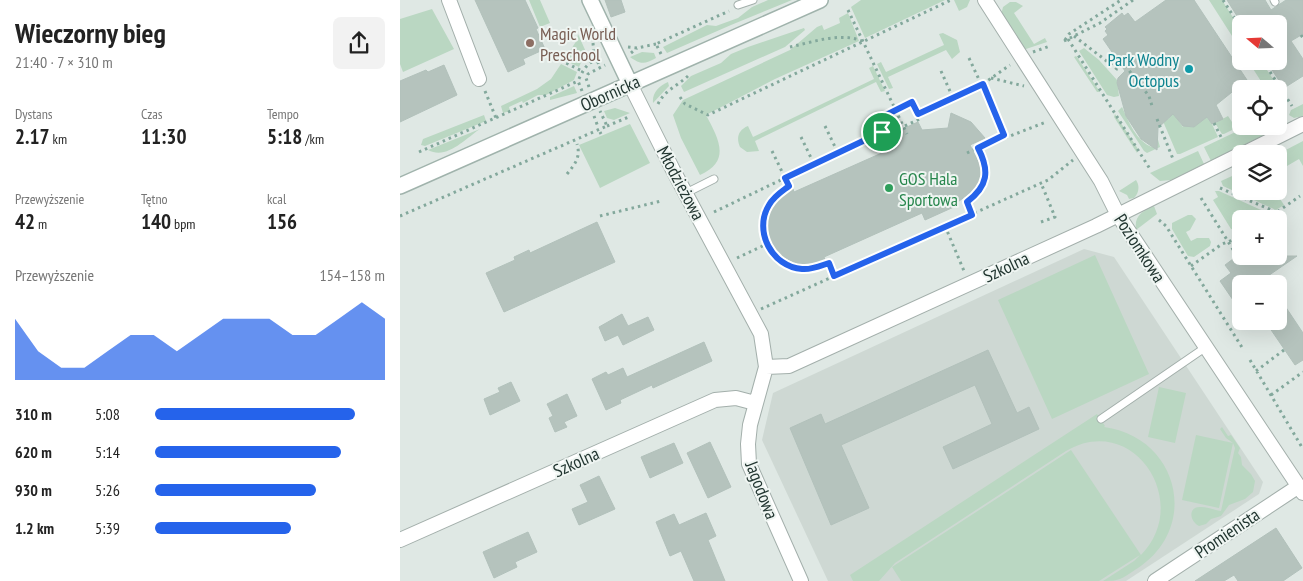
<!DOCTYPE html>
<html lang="pl">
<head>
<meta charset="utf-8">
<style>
  :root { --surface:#fff; --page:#f2f2f2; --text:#222; --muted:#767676; --accent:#2563eb }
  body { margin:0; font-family:"PT Sans Narrow",sans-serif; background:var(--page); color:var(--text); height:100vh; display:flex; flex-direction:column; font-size:19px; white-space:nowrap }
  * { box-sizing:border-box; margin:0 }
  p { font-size:16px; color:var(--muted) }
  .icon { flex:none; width:28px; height:28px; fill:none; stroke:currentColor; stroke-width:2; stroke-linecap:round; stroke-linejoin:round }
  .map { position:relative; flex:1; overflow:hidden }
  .drawer { display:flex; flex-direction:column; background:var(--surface); width:400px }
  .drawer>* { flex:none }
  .needle { width:32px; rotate:289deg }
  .fabs { position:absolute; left:832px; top:15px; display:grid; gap:10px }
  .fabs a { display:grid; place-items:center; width:55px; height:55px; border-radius:8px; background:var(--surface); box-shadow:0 5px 20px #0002; font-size:25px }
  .pin { position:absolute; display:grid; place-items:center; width:42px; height:42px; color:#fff; margin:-21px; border:2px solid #fff; border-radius:50%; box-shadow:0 1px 5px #0007 }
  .round { display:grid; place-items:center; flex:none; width:52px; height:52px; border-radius:8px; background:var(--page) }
  .summary { display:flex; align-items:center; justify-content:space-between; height:85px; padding:0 15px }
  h1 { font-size:28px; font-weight:700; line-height:38px }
  .metrics { display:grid; grid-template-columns:repeat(3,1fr); gap:8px; height:85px; padding:5px 15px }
  .metrics div { display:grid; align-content:center }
  .metrics b { font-size:21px; font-weight:700 }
  .metrics small { font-size:14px; font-weight:400 }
  .metrics p { font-size:14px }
  .chart { height:140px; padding:10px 15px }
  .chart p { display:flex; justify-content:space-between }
  .chart svg { width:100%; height:90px; margin-top:5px; fill:var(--accent); opacity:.7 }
  ul { padding:0 15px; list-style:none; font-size:16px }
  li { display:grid; grid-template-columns:80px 60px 1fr; align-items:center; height:38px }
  li i { height:12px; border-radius:6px; background:var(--accent) }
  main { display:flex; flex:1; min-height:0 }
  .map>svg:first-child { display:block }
</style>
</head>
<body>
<main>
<section class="drawer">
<div class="summary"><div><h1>Wieczorny bieg</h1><p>21:40 · 7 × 310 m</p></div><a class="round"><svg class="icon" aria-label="share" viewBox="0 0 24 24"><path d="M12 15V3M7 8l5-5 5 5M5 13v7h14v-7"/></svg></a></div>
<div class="metrics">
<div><p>Dystans</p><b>2.17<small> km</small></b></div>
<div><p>Czas</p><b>11:30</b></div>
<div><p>Tempo</p><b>5:18<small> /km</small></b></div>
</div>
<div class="metrics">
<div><p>Przewyższenie</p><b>42<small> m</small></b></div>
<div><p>Tętno</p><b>140<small> bpm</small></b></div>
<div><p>kcal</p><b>156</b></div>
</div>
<div class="chart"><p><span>Przewyższenie</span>154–158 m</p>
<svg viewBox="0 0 160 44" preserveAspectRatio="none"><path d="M0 44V14L10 30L20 38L30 38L40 30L50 22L60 22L70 30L80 22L90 14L100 14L110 14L120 22L130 22L140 14L150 6L160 14V44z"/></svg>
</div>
<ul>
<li><b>310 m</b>5:08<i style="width:87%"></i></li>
<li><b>620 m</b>5:14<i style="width:81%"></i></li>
<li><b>930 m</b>5:26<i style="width:70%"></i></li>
<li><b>1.2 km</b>5:39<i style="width:59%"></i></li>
</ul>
</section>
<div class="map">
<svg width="903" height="581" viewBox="0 0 903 581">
  <rect width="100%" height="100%" fill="#dfe8e4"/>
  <path fill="#ced8d3" d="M684,249L714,257L863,482L859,494L726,581H428L362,440L373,393Z"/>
  <path fill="#bad7c2" d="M129,0H140L150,23L140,27Z
    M368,0H392L331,25L267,53L263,47L307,25L316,26L338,18L352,7Z
    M461,0H545L465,38L451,7Z
    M554,0H570L567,7L559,11Z
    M809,0H822L841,30V50Z
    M610,2H616L623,6L614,13L634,44L645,38L647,42L623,50L601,15L603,7Z
    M32,9L54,49L3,72L0,64V19Z
    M448,13L459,41L375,79L306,115C318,138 332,161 300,175L281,138L273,115L283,100L390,50L417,27L422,25L424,30L440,23L439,18Z
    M404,28L405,30L385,47L284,92L281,86L291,76L321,63L331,54L348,47Z
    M543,33L557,40L560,52L552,59L546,50L488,77L493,88L489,89L477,64L481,62L486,72L544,45L539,34Z
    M178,34L186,52L179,67L164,60L177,40Z
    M684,48L699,60L717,80L719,96L714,97L707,95L679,51Z
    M242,52L254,53L256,58C245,64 241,65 230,57Z
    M676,56L677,57L700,92H697L674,57Z
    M848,61H861L887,100L883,107L879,108V89H866Z
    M161,64L177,72L174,80L146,95H138L123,103L122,101L109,107L110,111L103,113L101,106L137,89L151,79Z
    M473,66L485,91L481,92L476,82L355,141L359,151L347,152L340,147C336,138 338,130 348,126L353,137L474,79L469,68Z
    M268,82L269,86L253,103C252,93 259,86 268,82Z
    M174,86L177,93L150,100V97Z
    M903,104V116L894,118L889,115L891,110Z
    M722,107C729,122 736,141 752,147L755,146L757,136L760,147L747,153L744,151L718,111Z
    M215,108L230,113L214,120L207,118L204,111Z
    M802,110L812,124L818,137L780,154H777L762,119H768L773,113L783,127L784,125L793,127L801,121Z
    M715,114L738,149L737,153L714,117Z
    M84,115L86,121L25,146L21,145L23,139Z
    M828,116L836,128L824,134H822L815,123Z
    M230,124L250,163L200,188L179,145Z
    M848,126H868L864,134L860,137L811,161L804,147Z
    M80,129C65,139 47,160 28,150Z
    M903,141V166L899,159L887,166L880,153Z
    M798,151L804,164L771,180L760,181L750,173Z
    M841,172V191H875L884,205L876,210L823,186L821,181Z
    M736,180C740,186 739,193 734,198L729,199L727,195L719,191Z
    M815,191H819L870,214L863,219H841V231L831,229L813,200L818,197Z
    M754,206L757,214L736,230C734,216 742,211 754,206Z
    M788,215H792L796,219L790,230L786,232L791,241L797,238H809L811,242L810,246L794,257L788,256L772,229V223Z
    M695,255L749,374L652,419L598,300Z
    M759,387L786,393L775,443L748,437Z
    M697,414L705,426L704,427C778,437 801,526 738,568C722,578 722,581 703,581L734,561L740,555L699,581H501L492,567L671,450L741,555C793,502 733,411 666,451L495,563L479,581H453L450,575Z
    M822,427L828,436L831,435L840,448L838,453L841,457L842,465L851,474L855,481L853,492L845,499L829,505L821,516L811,519L806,524L799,526C789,521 788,506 801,507C807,507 815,510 821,511L835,448L833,443L819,508L782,500L796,435L833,443L826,438L820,429Z"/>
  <path fill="#b5c3bd" stroke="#b2c1bb" d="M75,0H125L138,28L136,29L145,49L123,59L125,64L108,72Z
    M205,0H221L225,12L211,17Z
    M766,0H794L847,80L816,105L823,119L812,124L807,117L794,127L783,126L773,114L758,128L757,150L741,139L726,116L717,83L718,78L725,71L703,39L708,35L705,31L707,29L705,27L722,13L724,16L728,13L735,22Z
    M827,0H865L871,10L886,0H903V34L891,41L903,59V76L884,88L866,61H879V24H842Z
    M44,65L57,95L0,122V81L26,70L28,72Z
    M551,113L571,122L585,138L570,145L584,174L582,179L574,190L555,204L556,206L525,220L522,213L424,257L425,260L410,265L395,263L382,256L370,242L367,224L371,209L380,197L393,189L394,192L493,148L487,136L518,122L522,130L548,128Z
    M197,222L215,262L104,312L86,273L115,260L114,257L129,250L130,253Z
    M837,256H897L865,278L869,284H841V295L833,300L820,281L831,273L825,265Z
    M879,297L903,333V360L895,365L865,321H879Z
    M222,314L228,326L248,317L254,330L223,345L218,335L205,341L199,327Z
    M304,342L312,361L253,388L252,385L220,400L221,403L206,410L192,379L206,372L208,375L223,368L227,377Z
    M588,350L617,413L629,407L639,429L553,469L543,447L592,424L575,385L441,445L469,508L431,525L390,428L421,414L425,424Z
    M111,382L120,401L90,415L84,399L100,392L98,388Z
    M167,394L177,416L164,422L167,427L155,432L149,418L153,416L147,404Z
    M310,442L331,487L308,498L287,453Z
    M274,443L283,463L250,478L241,457Z
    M199,476L215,509L179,525L172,509L188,502L180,485Z
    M306,513L316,536L308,540L325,581H294L281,551L270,556L256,522L274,514L279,525Z
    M876,528L902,568L883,581H838L834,575L824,581H795Z
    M128,532L137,552L115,562L117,567L94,578L83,552Z"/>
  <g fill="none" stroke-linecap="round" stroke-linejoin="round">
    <g stroke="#a3afab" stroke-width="9">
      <path id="lane" d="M874,0L875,2
        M338,5L353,0
        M286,193L314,179
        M701,419L806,347"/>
    </g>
    <g stroke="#a3afab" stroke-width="16">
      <path id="street" d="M49,0L79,79
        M585,0L701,181L718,215L903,493
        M230,84L273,170L361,334L366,367L350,425L348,444L349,464L401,581
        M843,154L903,124
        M366,367L389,366L696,226L841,154
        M0,540L315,400L336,398L355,403
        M755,581L899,486"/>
    </g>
    <g stroke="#a0b3ac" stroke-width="18">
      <path id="secondary" d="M190,0L230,84
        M0,186L420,0"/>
    </g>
    <path stroke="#83a89c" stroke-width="3" stroke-dasharray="2.5 4" stroke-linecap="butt" d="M823,0L841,28
      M448,10L507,134
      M901,35L903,38
      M674,36L717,69L724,64L749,96L752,106
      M668,39L750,169
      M665,40L669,34L721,0
      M664,41L700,23L733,0
      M193,43L194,54L200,67
      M228,47L237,48L256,44
      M390,47C413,42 440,32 462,41
      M145,49L150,55L182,71
      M633,52L650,46
      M231,53L237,48
      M261,54L256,44L329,11
      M569,58L581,84
      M863,61L892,106
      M541,71L553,98
      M591,78L624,86
      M583,84L610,65
      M189,87L186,78L188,74L205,65
      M85,91L96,118
      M182,91L178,81C182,72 186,64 195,60
      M280,97L285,104L308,115L551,0
      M513,102L520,119L483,136L476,120Z
      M258,104C264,91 277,86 288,76
      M518,114L583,84L605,138L646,122
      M194,116L198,127
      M757,119L773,159
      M814,123L821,137
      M207,126L231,116
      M425,126L438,153
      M200,132L201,134
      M401,137L414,164
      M372,151L389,186C381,192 374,196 369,205C353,231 372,267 402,269C412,270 420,266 429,263L434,276
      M19,152L178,81
      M567,153L604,135
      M167,174C175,164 181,157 177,144
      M820,188L876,212
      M801,198L837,256
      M314,212L481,132
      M572,215L567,202C593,183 589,169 575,143
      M0,216L207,126L200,111
      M200,216L261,201
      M867,219L900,196
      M759,220L766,226L843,349
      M641,222L655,217L641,183
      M545,226L564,271
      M337,258L367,244
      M791,266L822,244L841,237
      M361,309L648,180L673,160
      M850,360L903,449
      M856,371L884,350
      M871,395L903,372"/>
    <use href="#lane" stroke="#fff" stroke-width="7"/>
    <use href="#street" stroke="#fff" stroke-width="14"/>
    <use href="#secondary" stroke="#fff" stroke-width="15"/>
  </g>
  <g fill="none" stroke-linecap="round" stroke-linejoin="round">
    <g stroke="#fff" stroke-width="10">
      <path id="route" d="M583,84L604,135L578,148C590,171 588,186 567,202L572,215L434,276L429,263C420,266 412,270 402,269C372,267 353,231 369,205C374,196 381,192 389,186L385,178L482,132L476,120L512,102L518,114Z"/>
    </g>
    <use href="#route" stroke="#2563eb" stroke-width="6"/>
  </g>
  <circle fill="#8d6e63" stroke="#eff5f2" stroke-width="2" cx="130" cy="43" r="5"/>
  <circle fill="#0f9aa8" stroke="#eff5f2" stroke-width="2" cx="789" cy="69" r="5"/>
  <circle fill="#2e9e5b" stroke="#eff5f2" stroke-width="2" cx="489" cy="188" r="5"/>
  <g text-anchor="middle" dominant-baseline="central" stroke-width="4" stroke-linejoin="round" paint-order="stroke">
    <g font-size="18" fill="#785e54" stroke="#eff5f2" text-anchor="start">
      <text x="140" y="33">Magic World<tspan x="140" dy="21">Preschool</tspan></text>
    </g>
    <g font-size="18" fill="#0d838f" stroke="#eff5f2" text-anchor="end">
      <text x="779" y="59">Park Wodny<tspan x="779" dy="21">Octopus</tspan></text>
    </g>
    <g font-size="18" fill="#223631" stroke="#eff5f2">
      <text transform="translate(210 93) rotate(-24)">Obornicka</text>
      <text transform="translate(281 183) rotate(62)">Młodzieżowa</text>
      <text transform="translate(740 248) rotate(57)">Poziomkowa</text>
      <text transform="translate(606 267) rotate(-25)">Szkolna</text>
      <text transform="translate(176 462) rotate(-24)">Szkolna</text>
      <text transform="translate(362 490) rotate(69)">Jagodowa</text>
      <text transform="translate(827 533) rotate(-34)">Promienista</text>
    </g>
    <g font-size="18" fill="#27864d" stroke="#eff5f2" text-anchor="start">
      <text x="499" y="178">GOS Hala<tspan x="499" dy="21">Sportowa</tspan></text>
    </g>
  </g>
</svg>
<div class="fabs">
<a><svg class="needle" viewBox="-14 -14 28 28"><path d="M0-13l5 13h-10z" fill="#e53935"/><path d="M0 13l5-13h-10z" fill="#767676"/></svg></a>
<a><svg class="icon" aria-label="locate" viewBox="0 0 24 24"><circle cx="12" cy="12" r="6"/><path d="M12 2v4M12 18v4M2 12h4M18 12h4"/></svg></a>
<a><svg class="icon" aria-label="layers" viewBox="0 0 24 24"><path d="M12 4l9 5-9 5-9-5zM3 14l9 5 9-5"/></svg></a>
<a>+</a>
<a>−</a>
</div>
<div class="pin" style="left:482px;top:132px;background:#1e9e55"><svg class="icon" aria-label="arrive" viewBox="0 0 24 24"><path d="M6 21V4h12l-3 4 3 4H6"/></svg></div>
</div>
</main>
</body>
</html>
